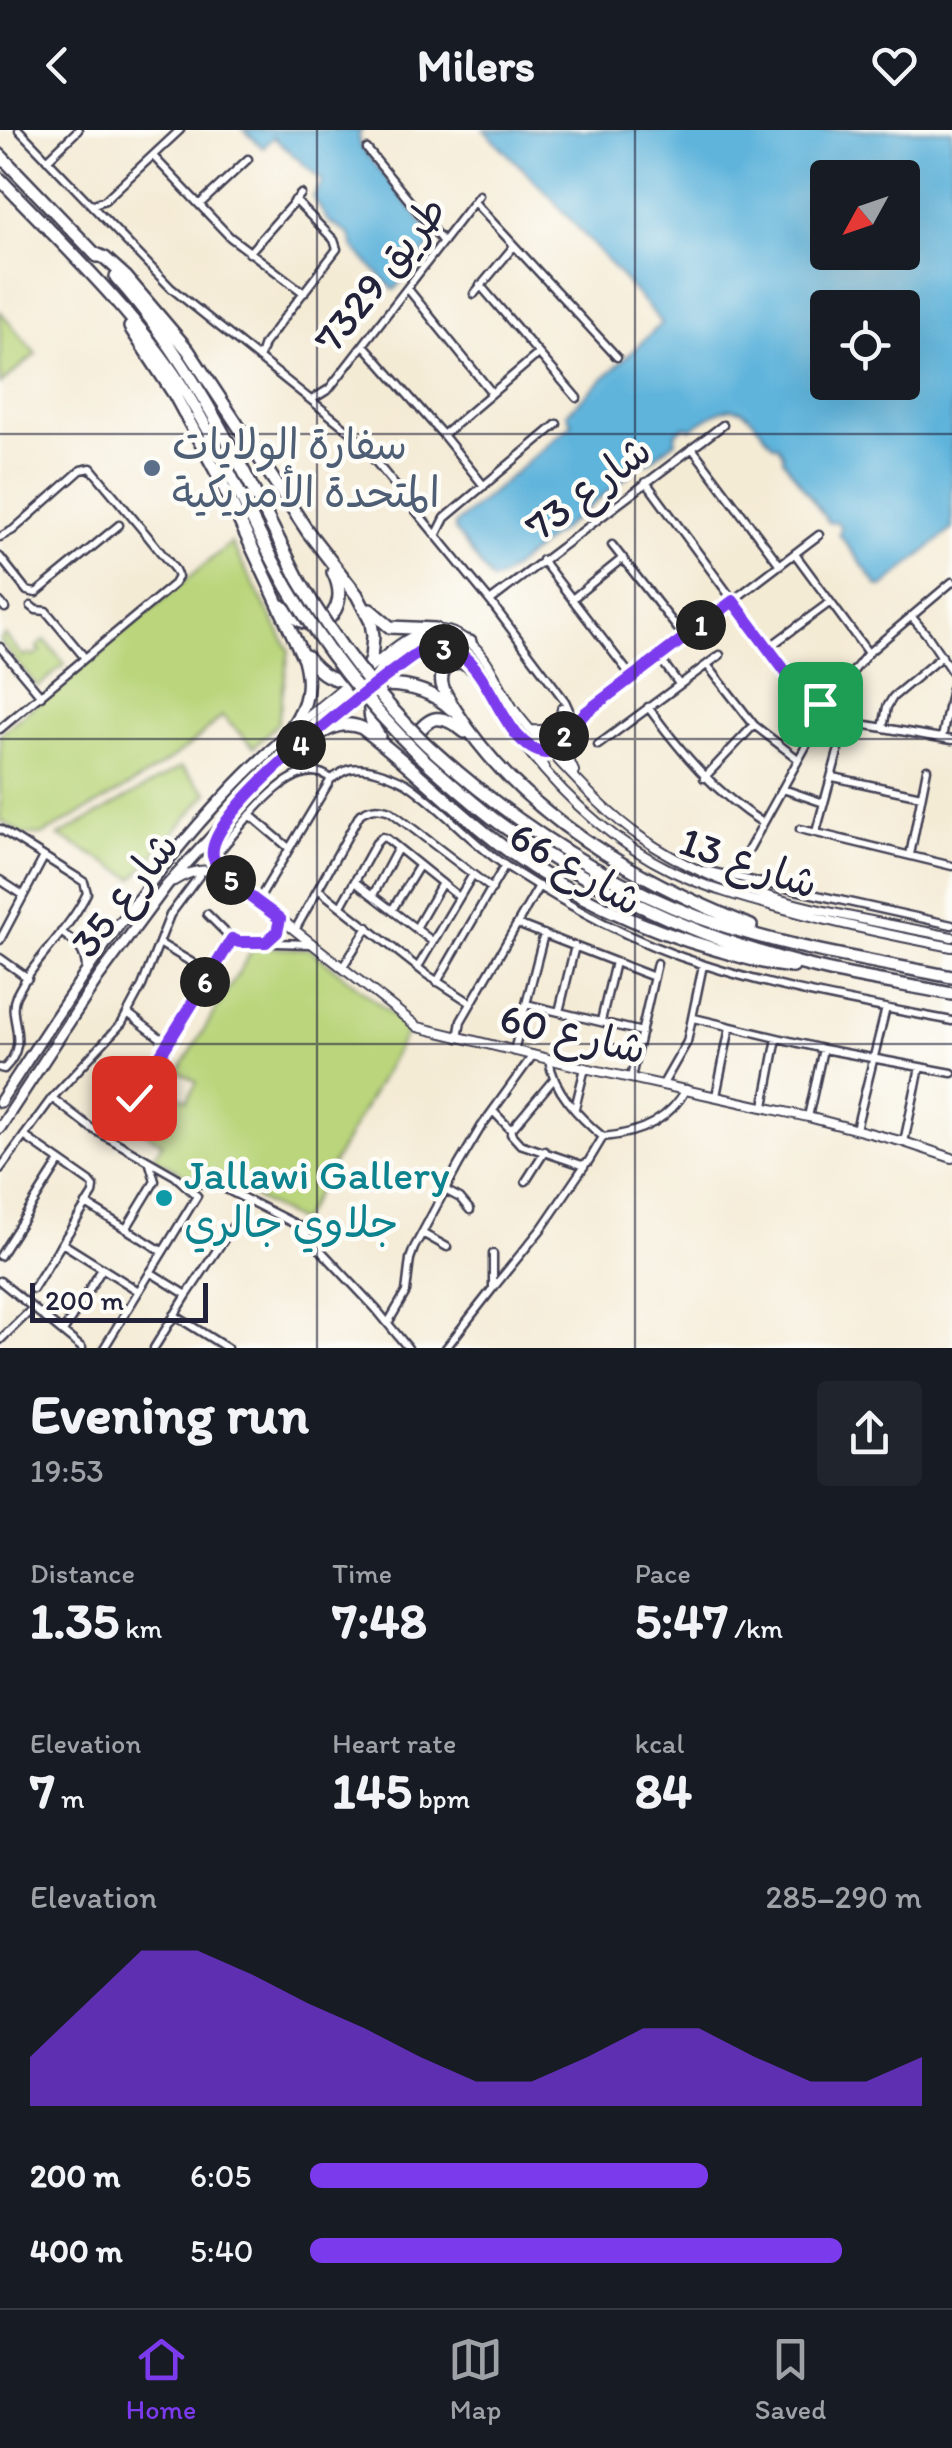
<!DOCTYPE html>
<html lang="en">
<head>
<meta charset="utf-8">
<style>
  :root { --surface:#171b24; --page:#20242c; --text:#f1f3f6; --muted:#9ea1a6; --line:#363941; --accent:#7c3aed }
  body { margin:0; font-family:Itim,"Playpen Sans Arabic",sans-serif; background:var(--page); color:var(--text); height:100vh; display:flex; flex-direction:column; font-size:38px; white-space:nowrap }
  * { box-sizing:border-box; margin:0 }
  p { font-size:32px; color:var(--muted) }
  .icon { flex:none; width:55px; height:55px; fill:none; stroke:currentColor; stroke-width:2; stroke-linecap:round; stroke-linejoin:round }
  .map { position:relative; height:1218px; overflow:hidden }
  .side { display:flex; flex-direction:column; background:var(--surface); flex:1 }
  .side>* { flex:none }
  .needle { width:65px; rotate:230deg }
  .tools { position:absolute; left:810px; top:30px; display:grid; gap:20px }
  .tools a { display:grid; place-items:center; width:110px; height:110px; border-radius:10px; background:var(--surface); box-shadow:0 10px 40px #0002; font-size:50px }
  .scale { position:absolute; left:30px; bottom:25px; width:178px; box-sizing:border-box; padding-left:10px; border:5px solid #22223b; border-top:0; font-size:28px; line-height:35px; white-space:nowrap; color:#22223b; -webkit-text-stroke:8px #fdfcf7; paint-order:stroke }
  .pin { position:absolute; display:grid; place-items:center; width:85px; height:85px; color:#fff; margin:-42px; border-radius:20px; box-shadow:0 5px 15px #0006 }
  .km { position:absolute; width:50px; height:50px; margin:-25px; border-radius:50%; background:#222; color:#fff; font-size:28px; line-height:50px; text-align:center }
  .round { display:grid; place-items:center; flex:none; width:105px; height:105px; border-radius:10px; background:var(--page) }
  .summary { display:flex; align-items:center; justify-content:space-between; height:170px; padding:0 30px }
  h1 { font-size:55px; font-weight:700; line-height:75px }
  .metrics { display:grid; grid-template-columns:repeat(3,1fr); gap:15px; height:170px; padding:10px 30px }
  .metrics div { display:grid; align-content:center }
  .metrics b { font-size:50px; font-weight:700 }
  .metrics small { font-size:28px; font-weight:400 }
  .metrics p { font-size:28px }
  .chart { height:280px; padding:20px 30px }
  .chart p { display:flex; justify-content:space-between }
  .chart svg { width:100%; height:180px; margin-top:10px; fill:var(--accent); opacity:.7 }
  ul { padding:0 30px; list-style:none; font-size:32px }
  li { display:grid; grid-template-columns:160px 120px 1fr; align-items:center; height:75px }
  li i { height:25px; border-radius:12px; background:var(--accent) }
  header { display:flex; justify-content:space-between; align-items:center; height:130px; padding:0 30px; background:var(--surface); font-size:45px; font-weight:700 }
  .menu { display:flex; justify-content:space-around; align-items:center; height:140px; border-top:2px solid var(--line); background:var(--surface); font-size:28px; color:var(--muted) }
  .menu a { display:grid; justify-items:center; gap:5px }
  .menu .current { color:var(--accent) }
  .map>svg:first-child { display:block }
</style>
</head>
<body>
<header><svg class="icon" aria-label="back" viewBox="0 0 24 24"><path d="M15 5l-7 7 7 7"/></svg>Milers<svg class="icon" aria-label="heart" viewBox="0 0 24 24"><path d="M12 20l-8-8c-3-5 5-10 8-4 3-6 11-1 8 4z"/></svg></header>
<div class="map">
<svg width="952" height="1218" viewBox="0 0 952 1218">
  <rect width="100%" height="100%" fill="#fdfcf7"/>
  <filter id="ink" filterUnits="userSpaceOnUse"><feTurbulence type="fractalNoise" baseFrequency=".01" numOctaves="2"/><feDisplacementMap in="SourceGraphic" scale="20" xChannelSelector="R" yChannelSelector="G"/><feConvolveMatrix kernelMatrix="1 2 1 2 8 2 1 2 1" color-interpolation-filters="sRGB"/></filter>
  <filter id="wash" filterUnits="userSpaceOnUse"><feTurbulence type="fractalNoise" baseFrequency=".0048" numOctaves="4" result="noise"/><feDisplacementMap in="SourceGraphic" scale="40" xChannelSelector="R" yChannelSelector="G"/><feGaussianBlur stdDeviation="2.25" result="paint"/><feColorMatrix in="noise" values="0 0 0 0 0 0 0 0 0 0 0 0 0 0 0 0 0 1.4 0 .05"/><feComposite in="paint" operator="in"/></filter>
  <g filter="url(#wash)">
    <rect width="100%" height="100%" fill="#f4ebd5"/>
    <path fill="#bad57b" stroke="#6e7c5b" stroke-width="2.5" d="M0,181L36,224L0,254Z
      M231,413L289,520L278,593L254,617L222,586C171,638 105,669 42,705H23L0,690V604Z
      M5,505L24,527L29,523L34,527L41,521L37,517L45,510L65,534L38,557L0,512V509Z
      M181,637L208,663L134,748L59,706Z
      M254,817L310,819L409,898L300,1092L222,1050L187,1046L154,1027L162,1013L143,1001L167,959L187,970L197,952L179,941Z"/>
    <path fill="#5eb4db" stroke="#406b8b" stroke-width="2.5" fill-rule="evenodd" d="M244,0H362L359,4V15L416,84L434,112L394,160L354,118L350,105L328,91L313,67L323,51L273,7L263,18Z
      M484,0H952V399L883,457L878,456L839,404L841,398L837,392L829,393L783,329V324L777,315H773C740,272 738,267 691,299L686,296L675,303L676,311L647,333L641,330L630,339V344L501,448L492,451L455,400V394L572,294L567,283L662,193L547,63ZM828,48H902V122H828ZM828,178H902V252H828Z"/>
  </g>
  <g filter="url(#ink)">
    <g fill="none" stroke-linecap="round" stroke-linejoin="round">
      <g stroke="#424052" stroke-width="11">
        <path id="minor" d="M19,0L171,158L352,303L490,471L565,571L570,582L565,605
          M367,19L443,112
          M153,26L230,107L304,163
          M47,30L78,0
          M474,72L617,227
          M200,74L248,29
          M91,75L105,70L180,0
          M249,123L301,64
          M480,155L577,268
          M408,159L492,263
          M474,164L514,116
          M364,215L443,305L484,356
          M259,229L264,214L337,119L334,110L295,70
          M313,269L329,259L479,65
          M443,305L538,224
          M692,318L780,435
          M646,352L794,553L813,570L827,578
          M437,404L445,388L557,294
          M0,407L13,400L81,340L91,338L146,404L175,440L178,447L174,454L0,599
          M612,415L685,508
          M795,424L868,523
          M0,427L27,461L36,463L119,395
          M542,430L632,547
          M572,469L623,428
          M490,471L723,295
          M0,472L5,478
          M31,476L36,480L46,481L85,528
          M911,486L927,505L952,542
          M0,517L41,566
          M768,518L829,473
          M659,527L679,554
          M708,536L754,595L798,629
          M648,577C681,622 715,663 763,693
          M844,591L952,610
          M883,598L887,577L893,567L942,526
          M942,608L952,558
          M526,613L542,623L550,622L585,583L819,405
          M598,615L720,525
          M545,637L542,632L543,617L562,597L563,583
          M833,647L921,666
          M704,648L754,595
          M783,659L824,673
          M250,685L289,718
          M0,699L78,748L84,752L87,763C69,801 34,829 16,866C6,888 32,911 4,939L0,938
          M800,699L952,736
          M816,702L838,622
          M222,718C243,694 296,619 331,649
          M910,725L927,639
          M704,740L952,795
          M727,745L743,730L827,578L847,549L868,523L952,452
          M0,750L23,765
          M355,752L432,811
          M318,759L426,844L471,873
          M373,765L398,718
          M258,771L331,649C337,646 341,642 347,640C364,634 391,645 406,653C442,677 470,712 506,736C568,776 634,813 705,835C785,861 870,875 952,891
          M341,776L376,713L382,707L386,708L459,767
          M392,780L419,736
          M207,784L232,809
          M517,794L654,847
          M416,798L442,753
          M295,800L360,684C371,677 378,677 390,681L492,759
          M61,802C76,813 86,820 86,840
          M232,809L239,812L310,814
          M0,810L44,727
          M73,810C94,817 102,802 119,791
          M266,812L277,802L280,789
          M159,813L191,832L208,846
          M0,828L28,848
          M418,837L472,746
          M342,838L368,797
          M437,852L505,735
          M526,874L642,902
          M559,882L575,816
          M129,884L167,913
          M694,888L823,919L952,943
          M601,891L615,832
          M458,908L461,891L539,756
          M514,921L544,804
          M549,929C553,961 579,987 603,1007
          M631,948L657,833
          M105,950L133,968
          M663,954L687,912L703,835
          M716,966L730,897
          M52,968L91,998L175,1046L197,1066L104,1218
          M764,976L777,908
          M575,978L585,938
          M493,981L511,1000V1004L520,1014L582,1035L588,1032L603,1007
          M808,987L823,919
          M856,999L886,878
          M511,1000L553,950
          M24,1006L90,1052L94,1057L93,1064L33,1159
          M603,1007C637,1004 669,991 686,959
          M108,1008L232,809
          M904,1012L920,937
          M0,1039L52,968L122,893L142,856L170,785L199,746
          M526,1051L545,1021
          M186,1052L218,1055L297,1095L376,1179L408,1218
          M445,1060L460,1068L470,1080
          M86,1074L162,1121
          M126,1099L155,1051L150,1034
          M422,1103L447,1117
          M62,1113L137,1160
          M0,1126L60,1031
          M150,1142L187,1165
          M0,1151L82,1218
          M493,1158L542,1098L585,1035
          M174,1185L227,1218
          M388,1193L406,1162L410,1129L414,1118L459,1034L481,997L533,925
          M63,1202L102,1139
          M0,1210L33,1178
          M154,1218L187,1165L233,1096
          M446,1218L493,1158V1124"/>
      </g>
      <g stroke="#424052" stroke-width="12">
        <path id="tertiary" d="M367,541C393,519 424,486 460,506C489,522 496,553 513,578C526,597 543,614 558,630C584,658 610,686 642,708C732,771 846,785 952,807
          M479,542C494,568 508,595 527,619C566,669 615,713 672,741C707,758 743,768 781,778C837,794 894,806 952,817
          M378,553C408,529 431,502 469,531
          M531,600C548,602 560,595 562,578
          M565,605L566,624L574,641
          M219,701C210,719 212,731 226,746L418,897L585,938L808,987L904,1012L952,1028
          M174,751C191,741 203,737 222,744"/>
      </g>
      <g stroke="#424052" stroke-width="14">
        <path id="secondary" d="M319,600L365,563
          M0,972C70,865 138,757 227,663C265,622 309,586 353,551
          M0,998L99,847L167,755L280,632"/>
      </g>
      <g stroke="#424052" stroke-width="16">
        <path id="motorway" d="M0,25L97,126
          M0,49C63,115 131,178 181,255C223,320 250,392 288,458
          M94,123L105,128L126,147L188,220L308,402L357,465L371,492L373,506L371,529L358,558L312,598L279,634
          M116,147C196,236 245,344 299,450
          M130,197L174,264L220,349L304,529C313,563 304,581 284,608
          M282,476C293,488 307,497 323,494C341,479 343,462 333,442
          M370,480L390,497L435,499
          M306,526C321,545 334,553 358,550
          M479,542L463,532L449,533C433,549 446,565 456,581C522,686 639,751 751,796
          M371,556C401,553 429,558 451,579
          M379,606C354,573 384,519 421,509C437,505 454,510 470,512
          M308,610C327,600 341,589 362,598C414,636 457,684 510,722C572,767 644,799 718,820C742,827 768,835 793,837
          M413,610C429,583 442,583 465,602
          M427,615C506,687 598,749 698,787C780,817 867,830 952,847
          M419,625C447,650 475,676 506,698C600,764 706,811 817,838C862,849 907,855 952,864"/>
      </g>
      <use href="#minor" stroke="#fff" stroke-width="6"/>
      <use href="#tertiary" stroke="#fff" stroke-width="8"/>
      <use href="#secondary" stroke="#fff" stroke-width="9"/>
      <use href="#motorway" stroke="#fff" stroke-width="11"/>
      <g stroke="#424052" stroke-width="16" stroke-linecap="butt">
        <path id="motorway-bridge" d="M299,450C334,511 376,566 427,615
          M288,458C324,520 368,575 419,625"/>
      </g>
      <use href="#motorway-bridge" stroke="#fff" stroke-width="11"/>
    </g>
  </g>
  <g fill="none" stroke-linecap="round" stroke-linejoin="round" filter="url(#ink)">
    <g stroke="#fff" stroke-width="20">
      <path id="route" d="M134,968L232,809L239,812H266L277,802L280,789C262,774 218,748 213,726C204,681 381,549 419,522C490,494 491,615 546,623L556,616L585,583L733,471L794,553L820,574"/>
    </g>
    <use href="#route" stroke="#7c3aed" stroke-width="12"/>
  </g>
  <path fill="none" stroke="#22223b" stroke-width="2.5" stroke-opacity="0.55" d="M317,0V1218M635,0V1218M0,304H952M0,609H952M0,914H952"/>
  <circle fill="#5c6f8a" stroke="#fdfcf7" stroke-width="4" cx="152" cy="338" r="10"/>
  <circle fill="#0f9aa8" stroke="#fdfcf7" stroke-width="4" cx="164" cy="1068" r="10"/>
  <g text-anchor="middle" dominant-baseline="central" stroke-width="9" stroke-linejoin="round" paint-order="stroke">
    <g font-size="42" fill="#22223b" stroke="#fdfcf7">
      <text transform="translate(380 144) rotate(-52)">طريق 7329</text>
      <text transform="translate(588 358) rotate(-37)">شارع 73</text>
      <text transform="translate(749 732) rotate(19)">شارع 13</text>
      <text transform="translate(576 738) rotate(30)">شارع 66</text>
      <text transform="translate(124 764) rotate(-52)">شارع 35</text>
      <text transform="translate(573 903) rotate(13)">شارع 60</text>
    </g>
    <g font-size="42" fill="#4e5e75" stroke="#fdfcf7" text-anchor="start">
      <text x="172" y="314">سفارة الولايات<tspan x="172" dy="48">المتحدة الأمريكية</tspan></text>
    </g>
    <g font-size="42" fill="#0d838f" stroke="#fdfcf7" text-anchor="start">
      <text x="184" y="1044">Jallawi Gallery<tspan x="184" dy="48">جلاوي جالري</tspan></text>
    </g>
  </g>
</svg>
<div class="tools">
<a><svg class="needle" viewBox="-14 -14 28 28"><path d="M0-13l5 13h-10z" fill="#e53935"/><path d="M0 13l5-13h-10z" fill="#9ea1a6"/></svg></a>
<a><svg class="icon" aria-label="locate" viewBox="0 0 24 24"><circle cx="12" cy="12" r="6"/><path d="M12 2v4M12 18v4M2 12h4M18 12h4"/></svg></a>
</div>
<div class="scale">200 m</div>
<div class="pin" style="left:820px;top:574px;background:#1e9e55"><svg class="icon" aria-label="arrive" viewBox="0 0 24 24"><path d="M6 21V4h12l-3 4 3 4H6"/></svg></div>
<div class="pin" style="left:134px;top:968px;background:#d93025"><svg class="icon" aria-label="check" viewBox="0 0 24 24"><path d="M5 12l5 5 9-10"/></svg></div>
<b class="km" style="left:701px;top:495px">1</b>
<b class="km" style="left:564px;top:606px">2</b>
<b class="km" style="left:444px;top:519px">3</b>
<b class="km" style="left:301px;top:615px">4</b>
<b class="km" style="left:231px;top:750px">5</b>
<b class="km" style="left:205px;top:852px">6</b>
</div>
<section class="side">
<div class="summary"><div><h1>Evening run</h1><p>19:53</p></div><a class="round"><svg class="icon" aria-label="share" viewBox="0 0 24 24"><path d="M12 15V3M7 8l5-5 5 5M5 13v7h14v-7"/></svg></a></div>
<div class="metrics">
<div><p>Distance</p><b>1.35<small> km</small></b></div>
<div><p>Time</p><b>7:48</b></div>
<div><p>Pace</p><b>5:47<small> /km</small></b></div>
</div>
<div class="metrics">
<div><p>Elevation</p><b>7<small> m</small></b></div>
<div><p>Heart rate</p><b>145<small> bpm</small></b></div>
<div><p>kcal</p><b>84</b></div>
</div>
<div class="chart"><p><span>Elevation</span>285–290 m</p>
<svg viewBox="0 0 160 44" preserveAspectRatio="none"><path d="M0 44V32L10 19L20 6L30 6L40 12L50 19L60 25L70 32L80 38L90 38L100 32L110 25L120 25L130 32L140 38L150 38L160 32V44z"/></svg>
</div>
<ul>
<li><b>200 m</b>6:05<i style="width:65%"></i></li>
<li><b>400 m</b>5:40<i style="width:87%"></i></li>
</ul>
</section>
<nav class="menu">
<a class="current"><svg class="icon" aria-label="home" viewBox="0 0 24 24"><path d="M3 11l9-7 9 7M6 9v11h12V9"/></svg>Home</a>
<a><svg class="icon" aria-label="map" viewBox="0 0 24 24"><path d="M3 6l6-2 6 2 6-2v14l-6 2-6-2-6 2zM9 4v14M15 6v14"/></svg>Map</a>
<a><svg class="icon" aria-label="saved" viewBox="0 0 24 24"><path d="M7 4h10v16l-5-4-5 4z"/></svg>Saved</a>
</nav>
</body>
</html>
